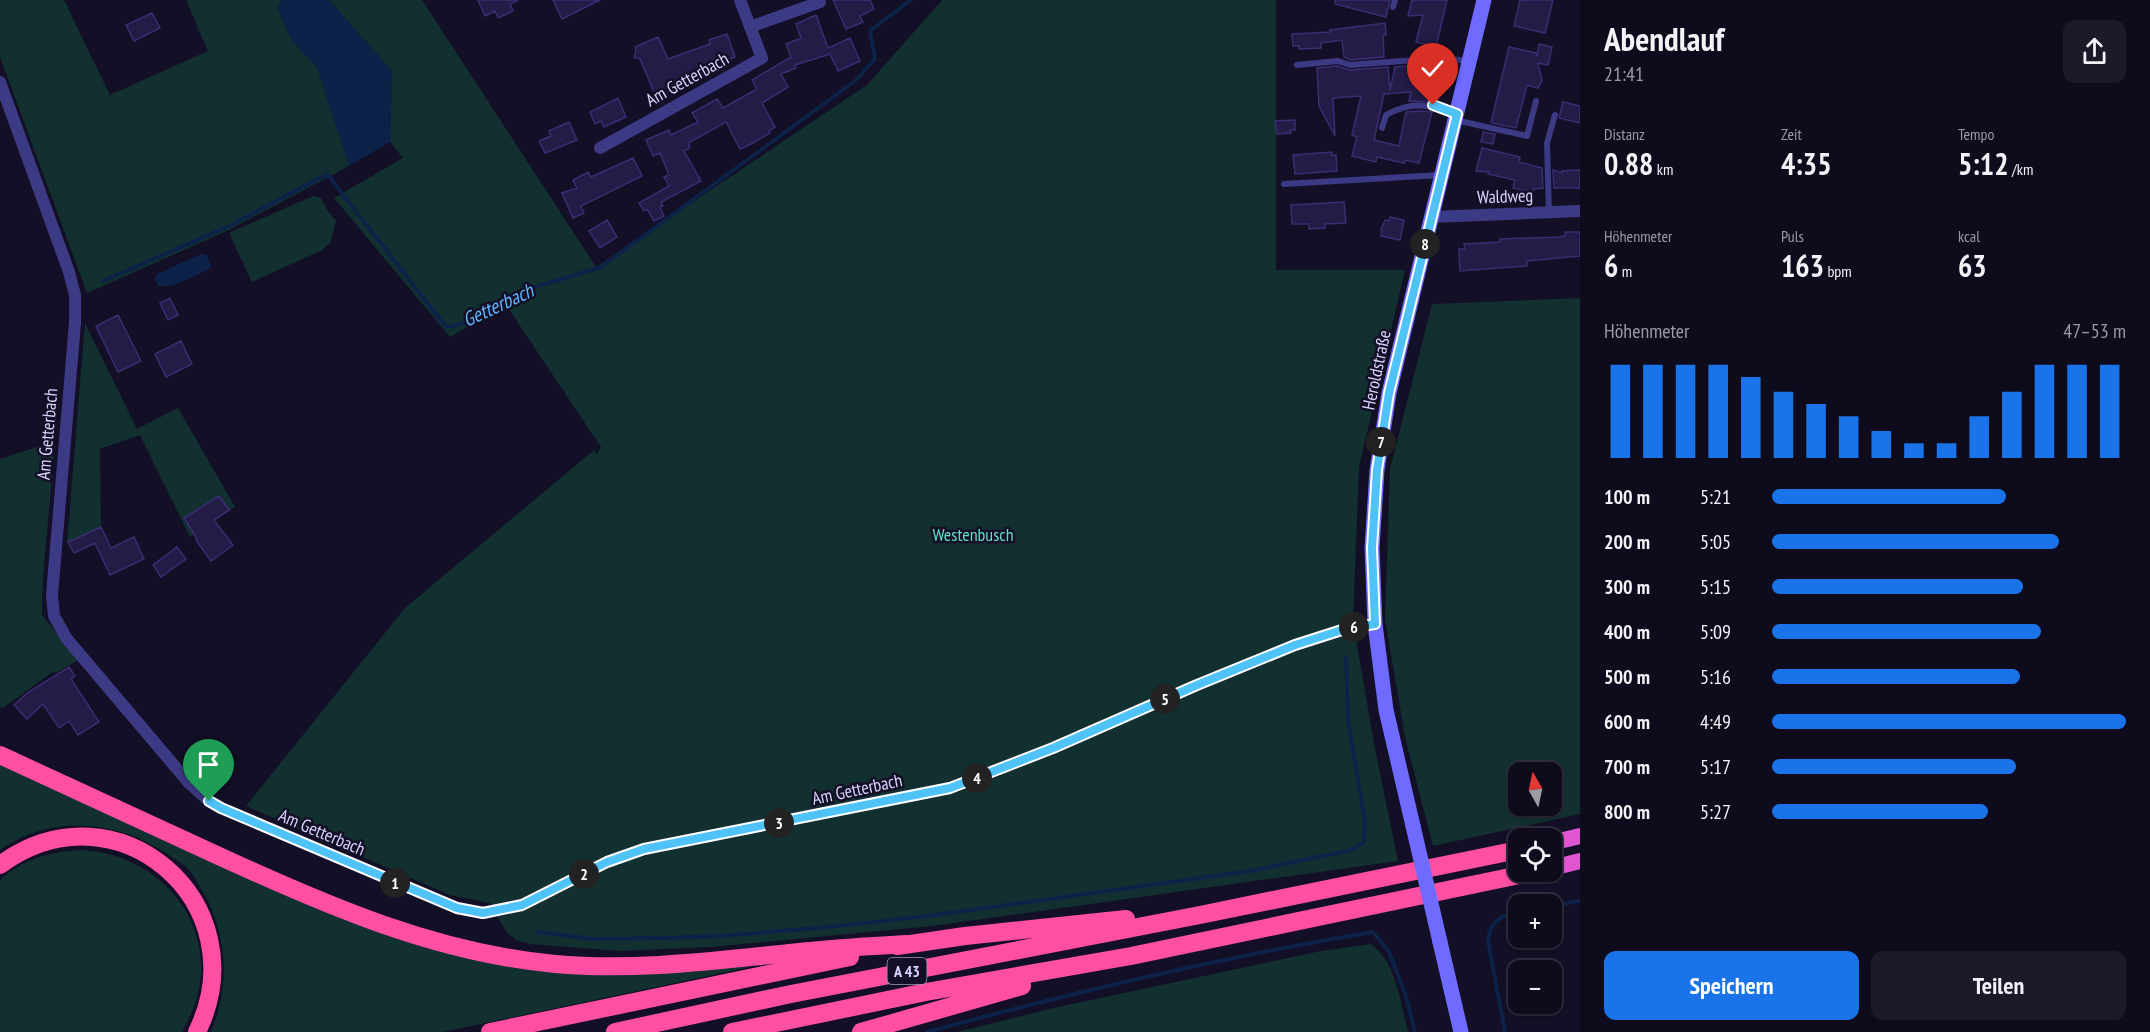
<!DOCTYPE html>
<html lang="de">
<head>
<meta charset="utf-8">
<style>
  :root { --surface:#0e0b1c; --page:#1c1929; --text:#f1f3f6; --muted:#9b9ba3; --line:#2e2b3b; --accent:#1a73e8 }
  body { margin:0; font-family:"PT Sans Narrow",sans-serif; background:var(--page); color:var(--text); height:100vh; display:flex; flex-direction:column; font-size:22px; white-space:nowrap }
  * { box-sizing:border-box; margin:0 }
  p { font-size:20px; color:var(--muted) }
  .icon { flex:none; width:33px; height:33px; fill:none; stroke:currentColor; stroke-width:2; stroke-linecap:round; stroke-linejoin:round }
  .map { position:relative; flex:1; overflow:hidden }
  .drawer { display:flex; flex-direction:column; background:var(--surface); width:570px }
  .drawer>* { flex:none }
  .needle { width:39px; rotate:351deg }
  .buttons { position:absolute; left:1508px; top:762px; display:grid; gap:12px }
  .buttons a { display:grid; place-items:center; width:54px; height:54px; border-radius:12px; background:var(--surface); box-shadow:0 2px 4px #0004,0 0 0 2px var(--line); font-size:30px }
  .pin { position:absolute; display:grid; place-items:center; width:51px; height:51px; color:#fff; margin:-62px -26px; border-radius:50% 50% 50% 0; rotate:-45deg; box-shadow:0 0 6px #0007 }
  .pin .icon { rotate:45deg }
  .km { position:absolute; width:30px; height:30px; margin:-15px; border-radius:50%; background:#222; color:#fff; font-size:16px; line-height:30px; text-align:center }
  .round { display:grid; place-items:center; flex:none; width:63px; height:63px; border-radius:12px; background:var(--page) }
  .overview { display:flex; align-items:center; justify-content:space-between; height:102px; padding:0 24px }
  h1 { font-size:33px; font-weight:700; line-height:45px }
  .stats { display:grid; grid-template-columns:repeat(3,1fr); gap:9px; height:102px; padding:6px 24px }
  .stats div { display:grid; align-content:center }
  .stats b { font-size:30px; font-weight:700 }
  .stats small { font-size:16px; font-weight:400 }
  .stats p { font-size:16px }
  .chart { height:168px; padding:12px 24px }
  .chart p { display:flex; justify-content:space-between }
  .chart svg { width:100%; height:108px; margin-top:6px; stroke:var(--accent); stroke-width:6 }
  .action { display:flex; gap:12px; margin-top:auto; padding:12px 24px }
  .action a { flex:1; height:69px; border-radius:12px; background:var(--accent); color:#fff; font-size:24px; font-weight:700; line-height:69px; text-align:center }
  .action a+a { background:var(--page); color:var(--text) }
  ul { padding:0 24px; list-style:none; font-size:20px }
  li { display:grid; grid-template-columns:96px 72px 1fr; align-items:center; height:45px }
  li i { height:15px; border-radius:8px; background:var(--accent) }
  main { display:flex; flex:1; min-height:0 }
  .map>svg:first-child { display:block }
</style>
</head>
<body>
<main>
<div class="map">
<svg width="1580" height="1032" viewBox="0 0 1580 1032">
  <rect width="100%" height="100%" fill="#130f26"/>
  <path fill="#12302f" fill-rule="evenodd" d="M0,0H64L110,95L208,51L186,0H282L277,8L293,42L317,67L349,166L229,230L87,293L0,57Z
    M329,0H422L596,267L867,85L942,0H1276V270H1405L1359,467L1353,621L1374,744L1398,861L933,926L712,947L621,951L530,944L516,940L507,933L490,903L450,895L246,806L405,608L594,450L597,454L601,447L506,305L450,337L334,198L403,158L390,142L392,71Z
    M313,196L321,198L327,210L336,221L330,243L322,250L252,282L229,233Z
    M1580,298V814L1433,846L1405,737L1385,619L1390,469L1432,304ZM1518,772H1551V806H1518Z
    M85,323L137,429L178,408L235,507L190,537L140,435L100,449L101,527L67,543Z
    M55,441L43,578L42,615L78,660L56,673L54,671L3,708L0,707V459Z
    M0,761L435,949L745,966L746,968L443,1032H211C229,987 228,943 207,899C201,889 195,876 187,868C183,864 177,861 172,857C121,821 53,812 0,850Z
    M82,850C156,854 216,918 198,994C195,1007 188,1020 182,1032H0V880C23,859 52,851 82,850Z
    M1371,944C1397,963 1400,1002 1408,1032H957L1058,1007L1321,951Z"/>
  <path fill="#0c2248" d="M282,0H329L392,71L390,142L349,166L317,67L293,42L277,8Z
    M201,254L207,255L211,267L208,270L172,286H158L155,280L157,274Z"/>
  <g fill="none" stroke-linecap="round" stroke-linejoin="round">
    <path stroke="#0c2248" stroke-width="4" d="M103,281L229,226L327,174L446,327L466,323L522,291L601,267L855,81L875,59L870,31L911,0
      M1551,906L1580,901
      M538,932L592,939L665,938L720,936L818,928L928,916L1250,871L1352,850L1364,842L1365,821L1348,720L1346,657
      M927,1032C1074,992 1223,957 1373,932L1389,952L1406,996L1415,1032
      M1505,1032L1488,941C1490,922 1500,915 1518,912"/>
  </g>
  <path fill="#241b47" stroke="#3b2d73" stroke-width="1.5" d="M478,0H518L510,4L513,11L498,18L495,11L485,16Z
    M553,0H600L562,19Z
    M833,0H870L874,9L860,16L863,22L846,29Z
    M1335,0H1390L1386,17L1335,4Z
    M1412,0H1447L1436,47L1416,42L1423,15L1408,16Z
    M1520,0H1553L1545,33L1514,26Z
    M152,13L160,28L134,41L126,25Z
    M816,15L828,48L850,38L860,61L838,71L830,54L795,65L796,68L781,74L788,87L762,103L775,127L769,131L770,133L749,145L740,149L726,122L688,143L690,148L684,151L701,181L661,202L663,206L660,207L664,216L654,221L647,209L644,211L639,203L669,186L664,177L669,175L660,153L653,156L646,140L669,130L671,135L698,122L692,113L717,99L723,108L757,89L752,80L791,57L786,44L801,38L796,24Z
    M1385,23L1386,35H1383L1384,57L1351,60L1344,57L1342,40L1321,43V48L1299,49V46H1293L1292,34L1330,32V30Z
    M727,34L735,57L707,67L709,71L674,83L676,89L656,97L640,59L634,57L636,51L635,47L658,37L668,59L710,44L709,40Z
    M1539,44L1552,47L1548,65L1538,63L1542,81L1538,88L1527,85L1516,128L1491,123L1509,47L1536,53L1537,56Z
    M1438,64L1439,72L1432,102L1409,101L1411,92L1384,94L1374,140L1399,146L1406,112L1420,111L1432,112L1419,163L1405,160L1404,163L1377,157L1376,162L1352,156L1357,137L1352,135L1361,96L1333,98L1335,136L1319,106L1317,68L1337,66L1350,70L1388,67L1390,90L1395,67Z
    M618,98L626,117L604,127L601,121L595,124L590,112Z
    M1563,102L1580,106V123L1559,118Z
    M1295,120V130H1290L1291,133L1277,134L1275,121Z
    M569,122L577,140L545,153L539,141L551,136L549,131Z
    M1483,132L1495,134L1493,144L1481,142Z
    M1482,148L1520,157L1519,162L1542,168L1543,188L1534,189L1533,193L1513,188L1515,180L1488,174L1489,172L1476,171Z
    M1332,152V155H1336L1337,171L1295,174L1293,155Z
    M633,158L642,176L581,206L584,213L573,218L562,193L577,188L573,180L588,172L591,177Z
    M1553,170L1562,173V171L1580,170V188H1554Z
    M1344,202L1346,223L1325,224V228L1309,229V224H1292L1291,205Z
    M1390,217L1404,220L1400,240L1381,236L1382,230H1381L1385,220L1389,221Z
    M607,220L617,237L600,248L589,231Z
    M1565,232H1580V256L1527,261V266L1460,271L1459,249H1465L1464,244L1500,242V239L1559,237L1565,236Z
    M170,298L178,315L168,320L160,303Z
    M118,315L141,361L118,372L96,326Z
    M181,341L192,364L166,377L155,354Z
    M219,496L229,510L214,520L233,545L211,561L196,540L197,539L184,518Z
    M101,527L111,548L134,537L144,559L110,575L95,543L74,553L68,542Z
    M177,547L186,559L161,577L153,565Z
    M69,667L75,676L71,679L99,722L78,735L69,721L59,728L43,704L27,719L14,705L27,693Z"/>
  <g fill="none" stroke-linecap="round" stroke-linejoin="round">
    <path stroke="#3d3a85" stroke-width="6" d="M1393,7L1395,0
      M1297,65L1338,61L1350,65L1442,58L1469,61
      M1455,120L1527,136L1536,101
      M1382,128L1386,115C1411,101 1429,104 1455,114
      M1284,184L1440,175
      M1549,212L1547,143L1555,115"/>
    <path stroke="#3d3a85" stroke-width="12" d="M750,27L820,2
      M0,82L69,272L75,295V323L52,595L54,616L67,639L189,783L209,801L221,808L457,908L483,913L522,905L607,862L644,849L950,788L1053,748L1197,685L1295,645L1349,628L1375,624
      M600,148L762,58L740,0
      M1432,217L1580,211"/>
    <path stroke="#6f6bff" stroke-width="15" d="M1413,826L1386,710L1375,624L1372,548L1377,470L1389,393L1484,0
      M1440,942L1461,1032"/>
    <path stroke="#e055d1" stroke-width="16" d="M1551,843L1580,836
      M1552,868L1580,861"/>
    <path stroke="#ff4fa3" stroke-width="18" d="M0,755C73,789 147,823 221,857C328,906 436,953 555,964C644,972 732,958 821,950C849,947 878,946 907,944
      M0,865C116,779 260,903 197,1032
      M1551,868H1552
      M897,946L965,936L1126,919
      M490,1032L850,957
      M615,1032L791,994L1200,915L1518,850
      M732,1032L926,992L1131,956L1534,872
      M861,1032L1022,986"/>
    <path stroke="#6f6bff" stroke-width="15" d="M1413,826L1440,942"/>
  </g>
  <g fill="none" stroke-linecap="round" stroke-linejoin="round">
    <g stroke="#fff" stroke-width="12">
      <path id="route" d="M209,801L221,808L457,908L483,913L522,905L607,862L644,849L950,788L1053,748L1197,685L1295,645L1348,628L1375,624L1372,548L1377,470L1389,393L1457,114L1433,105"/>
    </g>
    <use href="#route" stroke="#4fc3f7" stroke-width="8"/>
  </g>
  <g text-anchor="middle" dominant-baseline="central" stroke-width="5" stroke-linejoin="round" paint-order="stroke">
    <rect fill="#130f26" stroke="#9e99be" stroke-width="1.5" x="887.5" y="958" width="39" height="26" rx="4.5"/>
    <g font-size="16" font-weight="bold" fill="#d9d4ff">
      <text x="907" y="971">A 43</text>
    </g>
    <g font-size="18" fill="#d9d4ff" stroke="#130f26">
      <text transform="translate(687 79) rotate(-29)">Am Getterbach</text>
      <text transform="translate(1505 196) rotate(-2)">Waldweg</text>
      <text transform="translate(1376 370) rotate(-78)">Heroldstraße</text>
      <text transform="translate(47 434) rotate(-85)">Am Getterbach</text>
      <text transform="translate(857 789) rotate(-12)">Am Getterbach</text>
      <text transform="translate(322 832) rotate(23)">Am Getterbach</text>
    </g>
    <g font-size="18" fill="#5fe0c0" stroke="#130f26">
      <text x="973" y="534">Westenbusch</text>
    </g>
    <g font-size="20" font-style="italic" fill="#62b6ff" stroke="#130f26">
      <text transform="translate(498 305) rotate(-25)">Getterbach</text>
    </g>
  </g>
</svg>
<div class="buttons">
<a><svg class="needle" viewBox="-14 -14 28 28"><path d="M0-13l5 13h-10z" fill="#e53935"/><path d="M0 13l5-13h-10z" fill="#9b9ba3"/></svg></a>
<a><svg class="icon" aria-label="locate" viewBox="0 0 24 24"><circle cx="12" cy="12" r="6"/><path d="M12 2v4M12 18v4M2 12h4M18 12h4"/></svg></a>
<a>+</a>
<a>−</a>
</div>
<div class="pin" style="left:209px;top:801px;background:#1e9e55"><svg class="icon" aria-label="arrive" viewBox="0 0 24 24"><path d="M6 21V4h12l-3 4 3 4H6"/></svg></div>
<div class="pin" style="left:1433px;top:105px;background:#d93025"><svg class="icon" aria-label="check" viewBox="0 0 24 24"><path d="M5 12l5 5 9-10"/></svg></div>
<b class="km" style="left:395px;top:883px">1</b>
<b class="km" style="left:584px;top:874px">2</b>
<b class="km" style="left:779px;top:823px">3</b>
<b class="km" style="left:977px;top:778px">4</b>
<b class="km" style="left:1165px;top:699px">5</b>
<b class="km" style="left:1354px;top:627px">6</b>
<b class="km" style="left:1381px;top:442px">7</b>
<b class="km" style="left:1425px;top:244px">8</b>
</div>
<section class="drawer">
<div class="overview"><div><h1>Abendlauf</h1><p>21:41</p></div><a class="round"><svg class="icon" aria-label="share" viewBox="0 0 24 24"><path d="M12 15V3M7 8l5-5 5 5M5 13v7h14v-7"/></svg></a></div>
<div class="stats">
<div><p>Distanz</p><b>0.88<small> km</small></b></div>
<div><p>Zeit</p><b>4:35</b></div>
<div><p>Tempo</p><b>5:12<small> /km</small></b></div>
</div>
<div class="stats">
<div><p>Höhenmeter</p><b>6<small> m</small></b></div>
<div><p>Puls</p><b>163<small> bpm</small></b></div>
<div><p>kcal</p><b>63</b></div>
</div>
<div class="chart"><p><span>Höhenmeter</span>47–53 m</p>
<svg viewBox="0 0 160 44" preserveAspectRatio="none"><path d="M5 44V6M15 44V6M25 44V6M35 44V6M45 44V11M55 44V17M65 44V22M75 44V27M85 44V33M95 44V38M105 44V38M115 44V27M125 44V17M135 44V6M145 44V6M155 44V6"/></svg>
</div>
<ul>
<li><b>100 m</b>5:21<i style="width:66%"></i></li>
<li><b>200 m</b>5:05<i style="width:81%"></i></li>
<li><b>300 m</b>5:15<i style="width:71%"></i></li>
<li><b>400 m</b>5:09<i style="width:76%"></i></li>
<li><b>500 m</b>5:16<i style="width:70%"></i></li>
<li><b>600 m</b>4:49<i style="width:100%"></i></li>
<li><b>700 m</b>5:17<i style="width:69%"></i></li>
<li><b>800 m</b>5:27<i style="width:61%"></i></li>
</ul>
<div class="action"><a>Speichern</a><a>Teilen</a></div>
</section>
</main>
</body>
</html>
